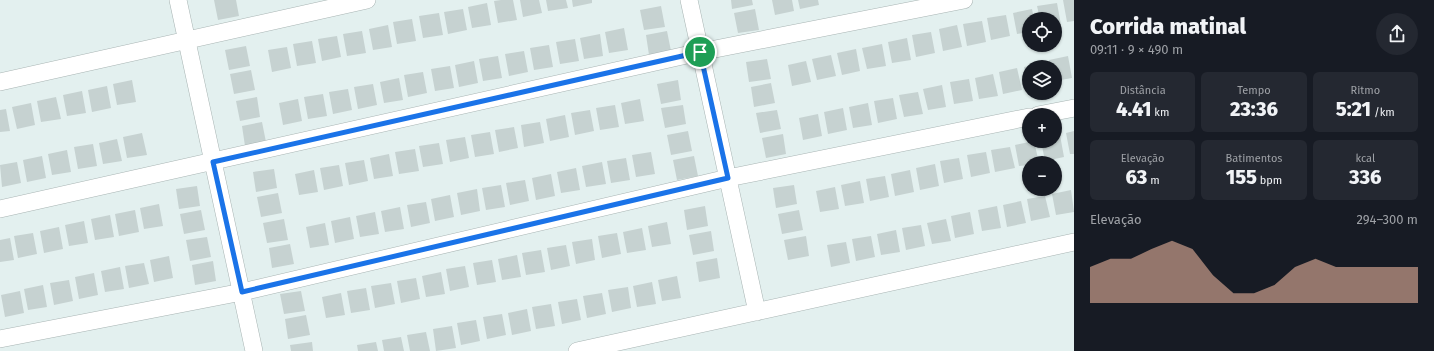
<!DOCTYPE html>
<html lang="pt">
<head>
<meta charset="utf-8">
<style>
  :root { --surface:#171b24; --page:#242831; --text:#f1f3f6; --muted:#9ea1a6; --accent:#c99d8b }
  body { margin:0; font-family:"Fira Sans",sans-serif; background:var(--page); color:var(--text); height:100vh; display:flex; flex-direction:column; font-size:15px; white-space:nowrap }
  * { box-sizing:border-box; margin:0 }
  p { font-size:13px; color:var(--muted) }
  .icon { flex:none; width:22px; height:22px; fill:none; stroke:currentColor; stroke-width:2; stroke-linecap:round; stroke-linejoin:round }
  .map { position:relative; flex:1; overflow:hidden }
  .sheet { display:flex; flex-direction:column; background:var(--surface); width:360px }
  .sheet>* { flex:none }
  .buttons { position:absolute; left:1022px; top:12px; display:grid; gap:8px }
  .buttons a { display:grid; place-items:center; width:40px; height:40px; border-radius:50%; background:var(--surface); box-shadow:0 1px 3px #0004; font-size:20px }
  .pin { position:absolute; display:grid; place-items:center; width:34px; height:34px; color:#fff; margin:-17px; border:2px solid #fff; border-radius:50%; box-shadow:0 1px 4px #0007 }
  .round { display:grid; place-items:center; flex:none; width:42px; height:42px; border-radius:21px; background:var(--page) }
  .head { display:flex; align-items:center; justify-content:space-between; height:68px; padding:0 16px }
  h1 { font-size:22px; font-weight:800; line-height:30px }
  .stats { display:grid; grid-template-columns:repeat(3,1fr); gap:6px; height:68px; padding:4px 16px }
  .stats div { display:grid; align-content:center; border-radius:6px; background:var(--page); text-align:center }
  .stats b { font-size:20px; font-weight:800 }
  .stats small { font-size:11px; font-weight:400 }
  .stats p { font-size:11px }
  .chart { height:112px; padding:8px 16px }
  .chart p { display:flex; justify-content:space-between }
  .chart svg { width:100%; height:72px; margin-top:4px; fill:var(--accent); opacity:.7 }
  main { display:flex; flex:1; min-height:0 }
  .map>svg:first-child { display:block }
</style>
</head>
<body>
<main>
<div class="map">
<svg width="1074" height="351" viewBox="0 0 1074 351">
  <rect width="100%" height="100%" fill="#e3f0ef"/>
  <path fill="#c6d2d1" d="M214,0H236L239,16L218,20Z
    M501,0H513L517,20L498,23L494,1Z
    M520,0H539L542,13L523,17Z
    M546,0H566L568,8L548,11Z
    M572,0H592V3L573,7Z
    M731,0H752L753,5L732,9Z
    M772,0H792L794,11L775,15Z
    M798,0H818L819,5L800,9Z
    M1063,0H1074V21L1067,22Z
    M487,3L491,25L472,28L468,7Z
    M1057,3L1061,25L1055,26V19H1040L1037,6Z
    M661,6L665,27L644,30L640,10Z
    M463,9L467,30L448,34L444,12Z
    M755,9L759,30L738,33L734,13Z
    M1032,9L1034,19H1029V32L1017,34L1013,13Z
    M439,13L443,35L423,38L419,16Z
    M1006,15L1010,36L991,40L987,18Z
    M412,19L416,41L397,44L393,22Z
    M982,21L986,42L967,46L963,24Z
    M388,25L392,47L373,50L369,29Z
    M957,25L962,47L943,51L939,29Z
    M624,28L628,50L609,53L605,32Z
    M362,31L366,53L347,56L343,34Z
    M667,31L671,51L649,55L646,35Z
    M931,32L935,53L916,57L912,35Z
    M600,34L603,56L584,59L580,38Z
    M337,36L341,57L322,61L318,39Z
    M907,38L911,60L892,63L888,42Z
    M575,39L579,61L560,64L556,42Z
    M312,41L316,63L297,66L293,44Z
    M882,44L886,66L867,69L862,48Z
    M549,45L553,67L534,70L530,48Z
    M246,46L250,66L229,70L225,50Z
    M287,47L291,68L272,72L268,50Z
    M856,49L860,71L842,75L837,53Z
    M524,51L528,72L509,76L505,54Z
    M831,55L836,76L817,80L812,59Z
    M498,56L502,78L483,81L479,59Z
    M1068,56L1072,78L1055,81V67H1050L1049,60Z
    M767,59L771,79L749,82L746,62Z
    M474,61L478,83L459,87L455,65Z
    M806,61L811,82L792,86L788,65Z
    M1043,63L1044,67H1029L1028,88L1024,67Z
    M450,66L454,88L435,91L431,69Z
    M1017,68L1022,90L1003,94L999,72Z
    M251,70L255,90L234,94L230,74Z
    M423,72L427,93L408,97L404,75Z
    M993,74L998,96L979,99L975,78Z
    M399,78L403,100L384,103L380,82Z
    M969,79L973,101L954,104L950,82Z
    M132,80L136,102L117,105L113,84Z
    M678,80L681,100L661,104L657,84Z
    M771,83L775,103L754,107L751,87Z
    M373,84L377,105L358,109L354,87Z
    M942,85L946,107L928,110L923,89Z
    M107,86L111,108L92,112L88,90Z
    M348,89L352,110L333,114L329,92Z
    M82,91L86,113L67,116L63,95Z
    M918,92L923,114L904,117L899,95Z
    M323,94L327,116L308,119L304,97Z
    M56,97L61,119L41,122L37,101Z
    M257,97L260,117L240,121L236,101Z
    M893,98L897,119L878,123L874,101Z
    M298,99L302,121L283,125L279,103Z
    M640,99L644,121L625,124L621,103Z
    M31,103L35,125L17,129L12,107Z
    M868,103L872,125L853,128L849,107Z
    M615,105L619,127L600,130L596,108Z
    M683,105L686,124L665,128L661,108Z
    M843,108L847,130L828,134L824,112Z
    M6,109L10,131L0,132V110Z
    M590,110L594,131L575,135L571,113Z
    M777,110L781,129L760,133L756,113Z
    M818,114L822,136L803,140L799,118Z
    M565,115L569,137L550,141L546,119Z
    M262,122L266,142L245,146L242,126Z
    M540,122L544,143L524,147L521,125Z
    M514,127L518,148L499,152L495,130Z
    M688,131L692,151L671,155L667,135Z
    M1074,131V154H1070L1066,133Z
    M490,132L494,154L475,157L471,135Z
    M142,133L147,155L127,158L123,137Z
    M783,134L786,154L766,158L762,138Z
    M1060,135L1064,157L1045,161L1041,141H1055V136Z
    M465,137L469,158L450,162L446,140Z
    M117,139L122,161L103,164L99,143Z
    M1034,141L1039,163H1029V165L1019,166L1015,145Z
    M439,143L443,164L423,167L419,146Z
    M93,144L97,166L78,169L74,147Z
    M1010,147L1015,168L995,172L991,150Z
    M415,149L419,171L399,174L395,152Z
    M67,150L71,172L52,175L48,154Z
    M651,152L655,174L636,177L632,155Z
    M986,152L990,173L971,177L967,155Z
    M389,154L393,176L374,179L370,158Z
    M42,156L46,178L27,182L23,160Z
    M694,156L698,176L677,180L673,160Z
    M626,158L630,180L611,183L607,161Z
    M959,158L963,179L944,183L940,161Z
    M364,160L368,181L349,185L345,163Z
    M17,162L21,183L2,187L0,165Z
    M602,162L606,184L586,187L582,166Z
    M935,164L939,186L920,190L916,168Z
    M339,165L343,186L324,190L320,168Z
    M576,168L580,190L561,193L557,172Z
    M274,169L277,188L256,192L253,172Z
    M314,170L318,192L299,195L295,174Z
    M910,170L914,192L895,196L891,174Z
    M551,174L555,196L536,200L532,178Z
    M885,176L889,197L870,201L866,179Z
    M525,180L529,201L510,205L506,183Z
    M860,181L864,203L845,206L841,185Z
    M501,185L505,207L486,210L482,188Z
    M794,185L797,204L776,208L773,188Z
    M197,186L200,206L179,209L176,189Z
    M835,187L839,209L820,212L816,191Z
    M477,189L480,211L461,215L457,193Z
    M1071,190L1074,212L1056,215L1052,194Z
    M278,193L282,213L261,217L257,197Z
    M450,195L454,217L435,221L431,199Z
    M1045,196L1050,217L1031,221L1027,199Z
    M1021,201L1026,223L1007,227L1003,205Z
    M426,202L430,223L411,227L407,205Z
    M159,204L163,226L144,229L140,208Z
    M705,206L708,226L687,230L684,210Z
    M997,206L1001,228L982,231L978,210Z
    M400,207L404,229L385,232L381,211Z
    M135,210L139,232L119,236L115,214Z
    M201,210L205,230L184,234L180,214Z
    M799,210L803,230L782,234L778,214Z
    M375,212L379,234L360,237L356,216Z
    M970,212L974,234L955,238L951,216Z
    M110,215L114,237L95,240L91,219Z
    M350,217L354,239L335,243L331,221Z
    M284,219L288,240L267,243L263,223Z
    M946,219L951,241L932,244L927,223Z
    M84,221L88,243L69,246L65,225Z
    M667,222L671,244L652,247L648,226Z
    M325,223L329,245L310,248L306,227Z
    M921,225L925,246L906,250L902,228Z
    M59,227L63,249L44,253L40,231Z
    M642,228L646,250L627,253L623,232Z
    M896,230L900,252L881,255L877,234Z
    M711,231L714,251L693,255L689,235Z
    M33,233L37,254L18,258L14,236Z
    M617,233L621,254L602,258L598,236Z
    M806,236L809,256L788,260L784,240Z
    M871,236L875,257L856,261L852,239Z
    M207,237L211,257L190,261L186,240Z
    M10,238L14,260L0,262V240Z
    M592,239L595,260L576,264L572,242Z
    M846,242L850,263L831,267L827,245Z
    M290,244L294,264L272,268L269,248Z
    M566,245L570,266L551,270L547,248Z
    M541,250L545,272L526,275L522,253Z
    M517,255L521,277L502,280L498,259Z
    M169,256L173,278L154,282L150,260Z
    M717,258L720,278L699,282L696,262Z
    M492,260L496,282L477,285L473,263Z
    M213,261L216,281L195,285L192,265Z
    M144,263L149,284L129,288L125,266Z
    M465,266L469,287L450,291L446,269Z
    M120,267L124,289L105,292L101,271Z
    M441,272L445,294L426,297L422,276Z
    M94,273L98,295L79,299L75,277Z
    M677,276L681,298L662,301L658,280Z
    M416,278L420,299L401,303L397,281Z
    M69,280L73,301L54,305L50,283Z
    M652,282L656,304L637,307L633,286Z
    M391,283L395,304L375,308L371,286Z
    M43,285L47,307L28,310L24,289Z
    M628,287L631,308L612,312L608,290Z
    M366,288L370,310L351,313L347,291Z
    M20,291L24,313L5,317L1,295Z
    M301,291L305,311L284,314L280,294Z
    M341,293L345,315L326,318L322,297Z
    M602,293L606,314L587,318L583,296Z
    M577,299L581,320L562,324L558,302Z
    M551,304L555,326L536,329L532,307Z
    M527,309L531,331L512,335L508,313Z
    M502,314L506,335L487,339L483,317Z
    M306,315L310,335L288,339L285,319Z
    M476,320L480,341L461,345L457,323Z
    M452,326L456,348L436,351L433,329Z
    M426,332L430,351H410L407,335Z
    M401,337L404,351H384L382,340Z
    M312,342L313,351H291L290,345Z
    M376,342L378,351H358L357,345Z"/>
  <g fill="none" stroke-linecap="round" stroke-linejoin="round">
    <g stroke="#a8b4b3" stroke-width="18">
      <path id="street" d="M178,0L254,351
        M689,0L757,312
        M0,82L367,0
        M1038,115L1074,108
        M0,209L700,52L964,0
        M0,339L242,292L728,178L1029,117
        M577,351L1074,242"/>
    </g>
    <use href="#street" stroke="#fff" stroke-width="17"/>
  </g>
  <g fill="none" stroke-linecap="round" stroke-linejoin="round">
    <g stroke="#fff" stroke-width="8">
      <path id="route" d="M700,52L728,178L242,292L213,162Z"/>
    </g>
    <use href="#route" stroke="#1a73e8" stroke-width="5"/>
  </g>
</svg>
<div class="buttons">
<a><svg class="icon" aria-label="locate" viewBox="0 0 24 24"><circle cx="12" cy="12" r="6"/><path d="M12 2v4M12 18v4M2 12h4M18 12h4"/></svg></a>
<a><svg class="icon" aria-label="layers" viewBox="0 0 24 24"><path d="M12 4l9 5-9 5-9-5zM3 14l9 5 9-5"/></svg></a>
<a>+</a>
<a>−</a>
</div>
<div class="pin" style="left:700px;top:52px;background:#1e9e55"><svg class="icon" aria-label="arrive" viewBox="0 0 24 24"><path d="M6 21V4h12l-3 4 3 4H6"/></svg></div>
</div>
<section class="sheet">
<div class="head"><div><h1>Corrida matinal</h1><p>09:11 · 9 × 490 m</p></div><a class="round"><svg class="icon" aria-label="share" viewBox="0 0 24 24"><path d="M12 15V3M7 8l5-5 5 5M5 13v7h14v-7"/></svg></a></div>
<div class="stats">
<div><p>Distância</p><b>4.41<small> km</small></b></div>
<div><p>Tempo</p><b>23:36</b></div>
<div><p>Ritmo</p><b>5:21<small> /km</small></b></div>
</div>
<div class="stats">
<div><p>Elevação</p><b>63<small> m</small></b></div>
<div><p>Batimentos</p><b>155<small> bpm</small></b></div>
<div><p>kcal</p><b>336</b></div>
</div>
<div class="chart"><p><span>Elevação</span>294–300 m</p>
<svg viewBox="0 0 160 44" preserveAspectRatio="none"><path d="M0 44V22L10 17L20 17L30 11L40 6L50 11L60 27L70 38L80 38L90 33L100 22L110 17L120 22L130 22L140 22L150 22L160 22V44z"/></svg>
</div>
</section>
</main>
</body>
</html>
